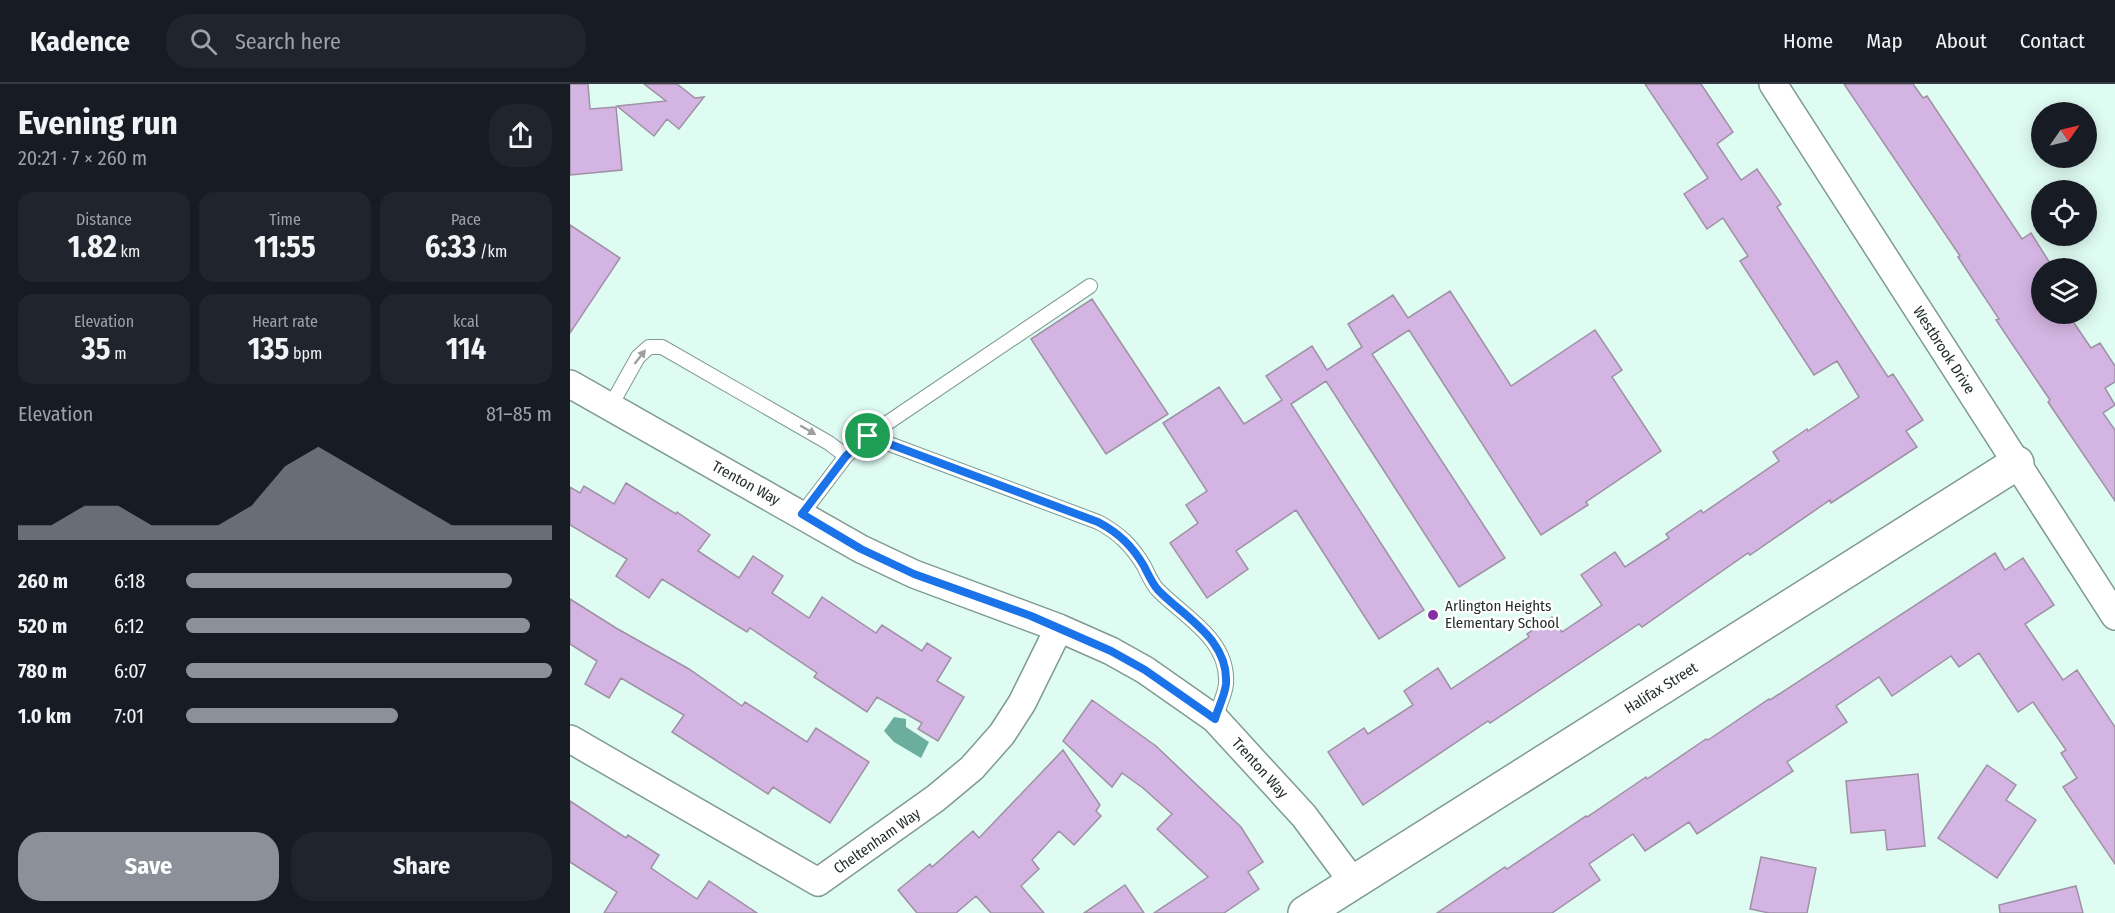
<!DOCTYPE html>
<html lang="en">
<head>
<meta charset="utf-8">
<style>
  :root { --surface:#171b24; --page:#20242c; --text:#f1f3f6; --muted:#9ea1a6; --line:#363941; --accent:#8c9099 }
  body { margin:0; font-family:"Fira Sans Condensed",sans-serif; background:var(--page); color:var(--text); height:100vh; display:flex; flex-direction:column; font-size:22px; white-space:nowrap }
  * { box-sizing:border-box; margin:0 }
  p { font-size:20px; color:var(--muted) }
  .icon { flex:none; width:33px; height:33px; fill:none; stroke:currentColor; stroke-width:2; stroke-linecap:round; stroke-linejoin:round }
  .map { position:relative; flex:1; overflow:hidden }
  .panel { display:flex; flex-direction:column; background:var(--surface); width:570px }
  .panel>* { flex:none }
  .needle { width:39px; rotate:56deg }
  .buttons { position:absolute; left:1461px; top:18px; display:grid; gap:12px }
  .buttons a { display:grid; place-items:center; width:66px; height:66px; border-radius:50%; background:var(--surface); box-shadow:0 3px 15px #0003; font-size:30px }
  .pin { position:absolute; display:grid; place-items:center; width:51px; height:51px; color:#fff; margin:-26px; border:3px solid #fff; border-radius:50%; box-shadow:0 2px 6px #0007 }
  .round { display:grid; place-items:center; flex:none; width:63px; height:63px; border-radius:24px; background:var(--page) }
  .headline { display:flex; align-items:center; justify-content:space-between; height:102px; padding:0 18px }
  h1 { font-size:33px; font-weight:700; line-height:45px }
  .stats { display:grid; grid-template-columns:repeat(3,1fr); gap:9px; height:102px; padding:6px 18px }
  .stats div { display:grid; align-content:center; border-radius:15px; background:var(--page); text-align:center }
  .stats b { font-size:30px; font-weight:700 }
  .stats small { font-size:16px; font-weight:400 }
  .stats p { font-size:16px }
  .chart { height:168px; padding:12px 18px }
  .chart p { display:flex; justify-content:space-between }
  .chart svg { width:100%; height:108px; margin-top:6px; fill:var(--accent); opacity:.7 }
  .cta { display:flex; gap:12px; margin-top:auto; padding:12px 18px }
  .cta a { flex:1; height:69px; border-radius:24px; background:var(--accent); color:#fff; font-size:24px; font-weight:700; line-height:69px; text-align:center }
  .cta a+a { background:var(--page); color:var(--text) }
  ul { padding:0 18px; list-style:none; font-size:20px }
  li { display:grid; grid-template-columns:96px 72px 1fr; align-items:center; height:45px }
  li i { height:15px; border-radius:8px; background:var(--accent) }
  header { display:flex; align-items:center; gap:36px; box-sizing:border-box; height:84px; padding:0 30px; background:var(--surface); border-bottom:2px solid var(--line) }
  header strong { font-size:28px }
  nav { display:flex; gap:33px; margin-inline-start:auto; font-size:21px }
  .search { width:420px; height:54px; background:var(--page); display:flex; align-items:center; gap:15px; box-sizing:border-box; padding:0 21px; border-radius:24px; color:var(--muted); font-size:22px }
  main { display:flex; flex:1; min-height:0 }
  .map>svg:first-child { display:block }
</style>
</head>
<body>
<header>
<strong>Kadence</strong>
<div class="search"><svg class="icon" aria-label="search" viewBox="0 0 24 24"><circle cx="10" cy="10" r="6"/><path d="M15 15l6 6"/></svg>Search here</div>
<nav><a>Home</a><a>Map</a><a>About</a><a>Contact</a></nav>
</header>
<main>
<section class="panel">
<div class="headline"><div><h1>Evening run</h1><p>20:21 · 7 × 260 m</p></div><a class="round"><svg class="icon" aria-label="share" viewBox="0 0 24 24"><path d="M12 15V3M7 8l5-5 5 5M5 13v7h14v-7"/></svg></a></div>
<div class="stats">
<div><p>Distance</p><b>1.82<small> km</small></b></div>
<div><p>Time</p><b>11:55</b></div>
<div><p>Pace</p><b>6:33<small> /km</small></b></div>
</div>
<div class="stats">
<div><p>Elevation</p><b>35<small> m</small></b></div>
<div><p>Heart rate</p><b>135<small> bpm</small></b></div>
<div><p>kcal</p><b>114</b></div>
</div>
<div class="chart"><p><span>Elevation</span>81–85 m</p>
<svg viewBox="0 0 160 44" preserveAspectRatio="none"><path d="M0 44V38L10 38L20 30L30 30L40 38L50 38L60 38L70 30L80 14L90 6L100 14L110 22L120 30L130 38L140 38L150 38L160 38V44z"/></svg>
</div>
<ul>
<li><b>260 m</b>6:18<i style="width:89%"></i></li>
<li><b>520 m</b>6:12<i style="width:94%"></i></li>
<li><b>780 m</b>6:07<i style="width:100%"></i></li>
<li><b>1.0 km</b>7:01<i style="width:58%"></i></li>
</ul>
<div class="cta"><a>Save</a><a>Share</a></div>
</section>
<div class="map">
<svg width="1545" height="829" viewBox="0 0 1545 829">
  <rect width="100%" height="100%" fill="#dffcf3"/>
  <path fill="#6cae9e" d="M324,633L336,635V643L359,658L351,674L324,658L314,647Z"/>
  <path fill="#d4b4e2" stroke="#9e91a4" stroke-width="1.5" d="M0,0H18L20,25L46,23L52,86L0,91Z
    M74,0H107L125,14L134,13L109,45L97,35L84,52L47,22L96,17Z
    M1075,0H1131L1163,48L1147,60L1171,96L1187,85L1211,120L1207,123L1318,293L1323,290L1353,336L1336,347L1347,363L1261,419L1260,416L1180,471L1178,469L1072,543L1069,540L920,639L918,637L793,721L758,668L794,644L798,650L843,621L834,607L868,584L881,605L959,553L957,550L982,533L992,548L1032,521L1011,491L1045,468L1055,483L1099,454L1096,450L1131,426L1133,429L1209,377L1203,368L1237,345L1238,347L1289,313L1267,277L1244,291L1170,177L1178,172L1153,134L1137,145L1114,110L1138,94Z
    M1274,0H1343L1353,14L1357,12L1452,155L1461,149L1483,184H1472V230H1498L1521,264L1530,259L1545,282V298L1535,304L1545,321L1533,329L1545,346V417L1478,318L1480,316L1426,236L1429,235L1388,173L1390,172Z
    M0,141L50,174L0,249Z
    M880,207L941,302L1025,246L1052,286L1042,293L1091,367L1016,418L1018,421L971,451L839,246L802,270L935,474L889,503L756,297L721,320L854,526L809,555L726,426L666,467L678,485L637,514L600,459L628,439L616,421L637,407L593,339L649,303L674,340L712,316L696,292L742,262L757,286L792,263L778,240L823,211L838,234Z
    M522,215L598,330L536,370L461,255Z
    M56,399L106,430L107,428L140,451L128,467L169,494L183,472L213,492L202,509L239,534L252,513L306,549L312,541L352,567L357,559L381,574L367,597L394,613L368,657L348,645L352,639L307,613L297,628L244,593L247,589L180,544L177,548L92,495L79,514L46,492L57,475L0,441V403L10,409L14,402L44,420Z
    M1425,469L1435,486L1453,474L1484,521L1455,540L1493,596L1507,586L1545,643V780L1493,703L1507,694L1491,669L1496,666L1463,618L1448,628L1409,569L1389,583L1381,572L1322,612L1309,593L1266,622L1277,638L1217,678L1223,687L1127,750L1119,738L1075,767L1063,750L1019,780L1030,796L982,829H867L935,783L937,785L1016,732L1017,733L1076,693L1077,695L1136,655L1138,656L1199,615L1200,616Z
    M0,515L46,544L119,585L172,622L175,618L237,658L246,644L299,678L260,739L203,703L198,710L102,648L114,631L51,594L39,614L15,600L27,577L0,560Z
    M522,616L586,662L671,743L693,778L678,788L689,805L654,829H584L638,793L587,745L602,730L573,704L552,689L542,703L493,657Z
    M493,666L530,721L526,727L531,732L504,761L489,747L462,776L469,785L451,802L474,829H421L406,812L386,829H347L328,806L360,780L362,783L403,747L409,754Z
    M1417,681L1446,701L1436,716L1466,736L1427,794L1368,754Z
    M1348,690L1355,762L1317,766L1315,746L1281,749L1276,697Z
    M0,717L56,754L58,751L89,771L81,784L127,815L139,797L187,829H34L47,808L0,778Z
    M1191,773L1246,784L1237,829H1199L1180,825Z
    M555,801L574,829H514Z
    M1506,802L1513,829H1430L1429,821Z"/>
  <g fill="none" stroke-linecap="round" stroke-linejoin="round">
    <g stroke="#7f9a92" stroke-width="16">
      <path id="lane" d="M40,323L68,273L79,263H92L259,359L276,372
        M298,352L528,438C549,449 562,462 574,482C578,490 582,500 588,506C614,533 659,555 656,600C655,611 648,624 645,635
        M232,430L276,372L298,352L520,202"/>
    </g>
    <g stroke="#7f9a92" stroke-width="30">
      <path id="street" d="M1203,0L1545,532
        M0,300L291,465L344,490L489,544L541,567L575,586L645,635L734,732L783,798
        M0,655L248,798L366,714L402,684L432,650L452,619L489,544"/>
    </g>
    <g stroke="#7f9a92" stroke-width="36">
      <path id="secondary" d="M735,829L1447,379"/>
    </g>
    <use href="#lane" stroke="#fff" stroke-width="14"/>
    <use href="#street" stroke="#fff" stroke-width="27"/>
    <use href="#secondary" stroke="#fff" stroke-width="33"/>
  </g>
  <defs><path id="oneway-solid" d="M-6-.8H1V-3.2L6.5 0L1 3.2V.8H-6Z" transform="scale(1.5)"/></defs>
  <g fill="#9ca1a0">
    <use href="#oneway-solid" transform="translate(70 273) rotate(-52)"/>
    <use href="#oneway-solid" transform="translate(238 346) rotate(30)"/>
  </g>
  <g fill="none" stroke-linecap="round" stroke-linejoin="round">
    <g stroke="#fff" stroke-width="12">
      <path id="route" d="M298,352L528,438C549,449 562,462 574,482C578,490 582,499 588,506C614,533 659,555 656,600C655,611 648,624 645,635L575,586L541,567L461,532L344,490L291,465L232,430L276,372Z"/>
    </g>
    <use href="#route" stroke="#1a73e8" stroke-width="8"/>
  </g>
  <circle fill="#8332a2" stroke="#fff" stroke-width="2" cx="863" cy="531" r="6"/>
  <g text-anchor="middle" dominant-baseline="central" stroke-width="5" stroke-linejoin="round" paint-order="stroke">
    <g font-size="15" fill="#242f2c" stroke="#fff">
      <text transform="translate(1374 266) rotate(57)">Westbrook Drive</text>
      <text transform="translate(176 399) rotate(29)">Trenton Way</text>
      <text transform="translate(1091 604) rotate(-32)">Halifax Street</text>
      <text transform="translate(690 684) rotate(48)">Trenton Way</text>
      <text transform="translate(307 757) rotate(-35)">Cheltenham Way</text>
    </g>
    <g font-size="15" fill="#242f2c" stroke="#fff" text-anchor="start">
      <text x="875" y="522">Arlington Heights<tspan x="875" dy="17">Elementary School</tspan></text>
    </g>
  </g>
</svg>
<div class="buttons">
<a><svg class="needle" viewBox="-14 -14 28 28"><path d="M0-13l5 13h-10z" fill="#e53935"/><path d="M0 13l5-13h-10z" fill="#9ea1a6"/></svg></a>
<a><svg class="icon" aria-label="locate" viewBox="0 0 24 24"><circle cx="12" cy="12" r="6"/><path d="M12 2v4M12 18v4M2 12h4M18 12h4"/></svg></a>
<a><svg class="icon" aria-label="layers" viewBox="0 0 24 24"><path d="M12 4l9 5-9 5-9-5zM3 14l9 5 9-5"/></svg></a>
</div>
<div class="pin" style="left:298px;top:352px;background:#1e9e55"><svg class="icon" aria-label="arrive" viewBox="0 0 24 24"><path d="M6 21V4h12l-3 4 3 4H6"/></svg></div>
</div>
</main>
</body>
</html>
